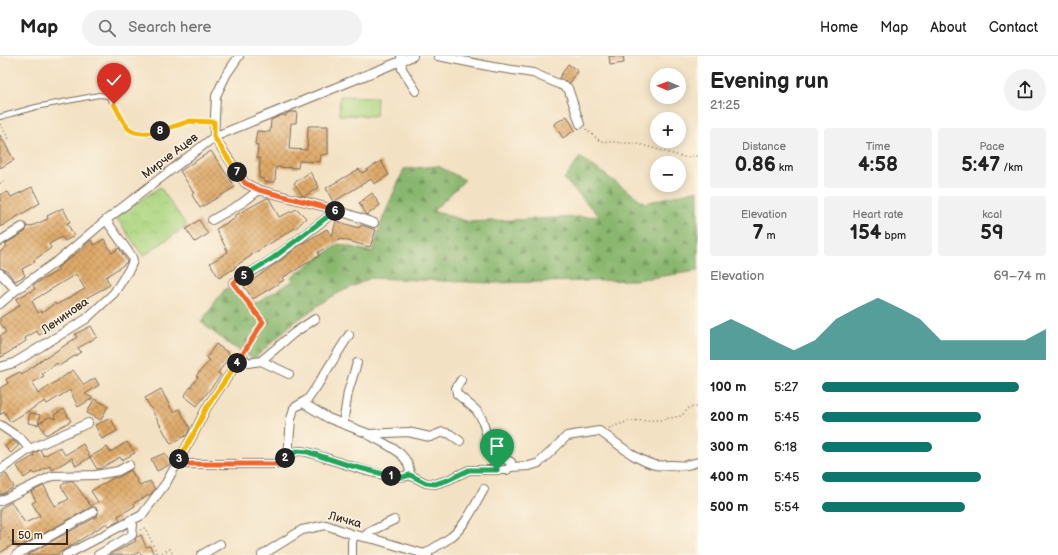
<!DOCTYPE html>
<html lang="en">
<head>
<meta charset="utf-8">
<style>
  :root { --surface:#fff; --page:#f2f2f2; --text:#222; --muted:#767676; --line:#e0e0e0; --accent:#0f766e }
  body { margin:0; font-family:"Balsamiq Sans",sans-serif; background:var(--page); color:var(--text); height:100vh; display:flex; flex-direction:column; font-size:15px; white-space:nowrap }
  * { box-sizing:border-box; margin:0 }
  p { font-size:13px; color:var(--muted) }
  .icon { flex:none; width:22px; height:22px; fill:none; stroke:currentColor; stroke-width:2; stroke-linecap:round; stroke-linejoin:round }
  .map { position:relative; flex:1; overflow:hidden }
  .panel { display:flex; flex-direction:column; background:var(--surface); width:360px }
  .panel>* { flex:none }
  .needle { width:26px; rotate:271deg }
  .buttons { position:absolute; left:650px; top:12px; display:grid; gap:8px }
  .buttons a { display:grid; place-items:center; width:36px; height:36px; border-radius:50%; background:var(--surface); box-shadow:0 2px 10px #0003; font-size:20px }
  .scale { position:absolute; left:12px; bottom:10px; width:56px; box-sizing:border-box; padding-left:4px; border:2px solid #3b2a1e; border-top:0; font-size:11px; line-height:14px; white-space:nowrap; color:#3b2a1e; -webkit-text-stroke:3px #fcf5e5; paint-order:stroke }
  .pin { position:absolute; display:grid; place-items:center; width:34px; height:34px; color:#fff; margin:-41px -17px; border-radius:50% 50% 50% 0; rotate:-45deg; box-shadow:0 0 4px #0007 }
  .pin .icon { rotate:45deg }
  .km { position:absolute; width:20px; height:20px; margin:-10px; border-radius:50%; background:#222; color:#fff; font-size:11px; line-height:20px; text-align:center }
  .round { display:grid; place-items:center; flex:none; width:42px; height:42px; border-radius:21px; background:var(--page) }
  .head { display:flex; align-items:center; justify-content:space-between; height:68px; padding:0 12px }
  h1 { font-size:22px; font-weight:800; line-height:30px }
  .metrics { display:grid; grid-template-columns:repeat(3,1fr); gap:6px; height:68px; padding:4px 12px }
  .metrics div { display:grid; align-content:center; border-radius:4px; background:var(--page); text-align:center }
  .metrics b { font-size:20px; font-weight:800 }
  .metrics small { font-size:11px; font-weight:400 }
  .metrics p { font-size:11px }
  .chart { height:112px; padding:8px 12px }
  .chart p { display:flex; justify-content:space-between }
  .chart svg { width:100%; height:72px; margin-top:4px; fill:var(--accent); opacity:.7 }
  ul { padding:0 12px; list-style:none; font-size:13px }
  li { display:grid; grid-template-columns:64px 48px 1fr; align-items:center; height:30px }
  li i { height:10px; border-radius:5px; background:var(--accent) }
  header { display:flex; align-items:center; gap:24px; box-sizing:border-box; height:56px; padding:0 20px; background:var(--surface); border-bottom:1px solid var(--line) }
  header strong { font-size:19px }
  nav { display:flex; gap:22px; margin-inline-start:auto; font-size:14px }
  .search { width:280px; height:36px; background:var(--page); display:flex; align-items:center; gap:10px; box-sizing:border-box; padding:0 14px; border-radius:22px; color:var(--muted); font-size:15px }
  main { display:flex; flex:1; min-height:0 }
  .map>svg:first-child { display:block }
</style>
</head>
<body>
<header>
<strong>Map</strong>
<div class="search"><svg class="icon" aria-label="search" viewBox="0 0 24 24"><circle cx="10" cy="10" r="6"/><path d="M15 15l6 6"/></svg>Search here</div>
<nav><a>Home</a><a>Map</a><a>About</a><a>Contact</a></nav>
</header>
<main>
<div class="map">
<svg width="698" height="499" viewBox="0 0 698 499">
  <defs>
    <pattern id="forest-firs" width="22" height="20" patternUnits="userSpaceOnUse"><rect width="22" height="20" fill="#8ab770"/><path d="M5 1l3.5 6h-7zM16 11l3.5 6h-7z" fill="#72955b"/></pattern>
    <pattern id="park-crowns" width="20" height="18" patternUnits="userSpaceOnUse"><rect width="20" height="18" fill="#add682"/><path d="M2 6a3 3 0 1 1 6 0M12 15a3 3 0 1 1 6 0" fill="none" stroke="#96b870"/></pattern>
    <pattern id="building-cross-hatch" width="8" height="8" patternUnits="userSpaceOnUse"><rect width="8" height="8" fill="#dfaa6b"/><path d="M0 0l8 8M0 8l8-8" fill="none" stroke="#b68b57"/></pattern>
  </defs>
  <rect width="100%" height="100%" fill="#fcf5e5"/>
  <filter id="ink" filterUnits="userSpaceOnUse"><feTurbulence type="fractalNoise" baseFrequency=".025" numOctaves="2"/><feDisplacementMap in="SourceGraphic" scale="8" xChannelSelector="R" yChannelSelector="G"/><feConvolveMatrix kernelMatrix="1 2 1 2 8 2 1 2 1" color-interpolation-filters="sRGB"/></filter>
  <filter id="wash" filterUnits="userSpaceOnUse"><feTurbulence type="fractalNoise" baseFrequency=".012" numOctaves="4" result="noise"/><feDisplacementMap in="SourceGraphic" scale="16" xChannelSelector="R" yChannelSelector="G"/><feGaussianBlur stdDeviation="0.9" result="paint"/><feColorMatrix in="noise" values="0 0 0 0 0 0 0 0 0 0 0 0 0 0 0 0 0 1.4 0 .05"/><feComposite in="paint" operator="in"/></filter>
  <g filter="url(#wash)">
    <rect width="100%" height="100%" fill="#f3e1c3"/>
    <path fill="url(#forest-firs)" stroke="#627047" d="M580,101L645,147L698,134V215L635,224L491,227L371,222L330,241L292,268L254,303L227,287L201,266L226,232L255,247L293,225L291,221L339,188L372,196L384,159L404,113L438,110L465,124L433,155L469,166L599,160L564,123Z"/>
    <path fill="url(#park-crowns)" stroke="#748050" d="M160,131L187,170L143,200L116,161Z"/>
    <path fill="#add682" stroke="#748050" d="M340,40L377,41L376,60L339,59Z"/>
    <g id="blocks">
      <path fill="url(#building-cross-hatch)" fill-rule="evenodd" d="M609,0H623L624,7L610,9Z
        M568,8L578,15L570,27L559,22Z
        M290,56H297L296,67H291L289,93L307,94L308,70H328V98L321,99L320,106L299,105L298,112L276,111L275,126H264V123L259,122L260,102H257L258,89L255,88L257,75L270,76L271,64L282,59L286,60V58Z
        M567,60L575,74L563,82L554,68Z
        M0,79L14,104L0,112Z
        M211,95L235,131L200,152L192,139L194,137L180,115Z
        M381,105L389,119L374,128L371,123L333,146L326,132L359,113L362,117Z
        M310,116L319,131L305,140H303L294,127Z
        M32,131L40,147L0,171V139L8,136L11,141Z
        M372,137L380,149L367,159L359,147Z
        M267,142H269L279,161L297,153L306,162L297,171L251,199V200L234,211L235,212L219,222L210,207L228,196L216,173L236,162L234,160Z
        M63,152L70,166L67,167L74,180L65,185L62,181L49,188L51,192L34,204L35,206L22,213L25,220L15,225L6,214H5L0,212V196L7,190L5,188L25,176L27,170L29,171L48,163L47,160Z
        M199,164L208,178L195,186L186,173Z
        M336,165L359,172L361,169L376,174L370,191L341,183L318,196L319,200L282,222L284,224L253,243L244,230L280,205L303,187L327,173L332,181Z
        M104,183L112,197L119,192L127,205L126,207L106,221L110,229L86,242L89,248L66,261L65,258L48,267L51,273L39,279L37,275L25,282L26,285L0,302V280L6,276L0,267V262L20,249L16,243L35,233L33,229L59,214L57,212L86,190L85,189L91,184L94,189ZM76,218L85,233L56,249L55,247L42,257L41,255L38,257L32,245Z
        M91,270L97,281L78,292L81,296L59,310L57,307L42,318L44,320L32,327L38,338L73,314L84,329L95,322L99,329L85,338L93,342L78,351L70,334L47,348L45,345L10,366L4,355L0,359V332L8,327L6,323L20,316L22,319L45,301L46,302L77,281L75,278Z
        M216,288L231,299L218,317L221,319L197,350L184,340L198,321L196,320L210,304L206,302Z
        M161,333L173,356L179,353L190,372L187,379L171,388L145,342Z
        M94,343L108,350L101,364L87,357Z
        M64,353L71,365L46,379L39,367L49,361L57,363L54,359Z
        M30,357L40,359L38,369L28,367Z
        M111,362L117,375L102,383L95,369Z
        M12,384L19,389L11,397L5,391Z
        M127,386L135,397L122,404L120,401L101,412L97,413L90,401L107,391L110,396Z
        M83,388L90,401L76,410L72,402L52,414L50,410L35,418L33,416L24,422L17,410L34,400L33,398L40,394L44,400L60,391L65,399Z
        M165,397L171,408L157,415L151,403Z
        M131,414L140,430L150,425L155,433L151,438L134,447L135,450L118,460L120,464L109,470L107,467L56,499H27L96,461L98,458V454L95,451H91L18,492L15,487L0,497V453L11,446L25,467L40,460L32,447L36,445L31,436L44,430L55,450L69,443L61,430L68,425H73L91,450L98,446L91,435L115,421L117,422Z
        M6,418L14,431L0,439V422Z
        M141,479L146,491L150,490L154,499H141L140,496L133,499H109L136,485L135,483L137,481Z"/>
    </g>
  </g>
  <g filter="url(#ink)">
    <use href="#blocks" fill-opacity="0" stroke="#7b6a58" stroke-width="1"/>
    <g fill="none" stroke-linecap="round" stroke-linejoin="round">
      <g stroke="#7b6a58" stroke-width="6">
        <path id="lane" d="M0,61L36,51L99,39L108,40L114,48L127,72L137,76L151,78L190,65L214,66"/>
      </g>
      <g stroke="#7b6a58" stroke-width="10">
        <path id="street" d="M239,0L226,19L216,40L214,81L245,127L259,134L337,154L374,167
          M401,0L402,13L416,35
          M438,0L493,11L533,17L568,32L580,68
          M212,164L242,147L259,134
          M0,185L22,171
          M0,217L16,234
          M233,227L273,203L337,154
          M0,248L16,234L60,203L106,164L214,81L413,0
          M261,305L289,318
          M0,311L14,307L86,263L114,237L130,212L133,205L132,201L106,164
          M461,324L456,332L457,338L476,354L482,363L491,394L495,398L511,406L510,411L529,410L539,407L567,380L599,375C618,387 633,403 655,409C660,410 666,409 671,409C684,410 685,410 698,406
          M303,347L328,362L343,368L348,336L357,307
          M343,368L369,378L408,376L430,381L443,376L450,378L460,385
          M0,369L21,383L30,393
          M369,379C386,389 410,396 410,419
          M288,400C291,398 295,395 299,395C308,395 317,399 326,402C345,408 392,426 410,419L426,427L435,428L448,424L469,414H507L510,411
          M178,405L184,408H279L288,400L291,363L294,352L308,343L315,333L349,279
          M0,414L30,393L88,367
          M0,445L52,420L96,419L118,415L129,409
          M364,481L369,476L394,464
          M425,498C433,492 443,487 451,481C466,469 475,449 484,433
          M16,499L93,456
          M66,499L142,459L166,427L193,379L207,351L242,300L248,307L261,305L294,277L315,263
          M98,499L132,479L133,469L130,464
          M201,499L220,488
          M262,499L302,474L326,469L354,479L374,483L428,499
          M352,499V486L354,479"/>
      </g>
      <path stroke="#7b6a58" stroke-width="1.5" stroke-dasharray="1 3" stroke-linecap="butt" d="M0,68L9,83L4,86
        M586,73L600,85L639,88L683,101L698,100
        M0,127L4,125
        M237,233L263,266L246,293
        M609,372L629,365L660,364L681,360L690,351H698
        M0,468L15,492
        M140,474L145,472L158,499L170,493L173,499"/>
      <use href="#lane" stroke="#fff" stroke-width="4"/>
      <use href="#street" stroke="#fff" stroke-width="8"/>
    </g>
  </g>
  <g fill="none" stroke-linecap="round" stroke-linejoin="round" filter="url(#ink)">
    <g stroke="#fff" stroke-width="8">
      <path id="split-1" d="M391,420L403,421L410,419L426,427L435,428L448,424L469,414H497"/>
    </g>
    <g stroke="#fff" stroke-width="8">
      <path id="split-2" d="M285,402L297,395L308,396L348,409L391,420"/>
    </g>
    <g stroke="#fff" stroke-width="8">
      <path id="split-3" d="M179,403L178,405L184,408H279L285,402"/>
    </g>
    <g stroke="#fff" stroke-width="8">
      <path id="split-4" d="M179,403L193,379L207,351L237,307"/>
    </g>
    <g stroke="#fff" stroke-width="8">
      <path id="split-5" d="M237,307L263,266L233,227L244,220"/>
    </g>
    <g stroke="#fff" stroke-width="8">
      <path id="split-6" d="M244,220L273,202L335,155"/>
    </g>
    <g stroke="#fff" stroke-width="8">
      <path id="split-7" d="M237,116L245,127L259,134L337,154L335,155"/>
    </g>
    <g stroke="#fff" stroke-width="8">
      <path id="split-8" d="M160,75L190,65L214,66V81L237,116"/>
    </g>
    <g stroke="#fff" stroke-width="8">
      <path id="split-9" d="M114,48C118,55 122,64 127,71C134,79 151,78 160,75"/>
    </g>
    <use href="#split-1" stroke="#22a559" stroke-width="5"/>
    <use href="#split-2" stroke="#22a559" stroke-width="5"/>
    <use href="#split-3" stroke="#f0652b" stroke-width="5"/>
    <use href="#split-4" stroke="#f5b400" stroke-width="5"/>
    <use href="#split-5" stroke="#f0652b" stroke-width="5"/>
    <use href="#split-6" stroke="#22a559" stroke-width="5"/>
    <use href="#split-7" stroke="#f0652b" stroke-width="5"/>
    <use href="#split-8" stroke="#f5b400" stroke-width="5"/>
    <use href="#split-9" stroke="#f5b400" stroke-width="5"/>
  </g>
  <g text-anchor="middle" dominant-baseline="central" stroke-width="3" stroke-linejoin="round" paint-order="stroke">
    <g font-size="12" fill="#3b2a1e" stroke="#fcf5e5">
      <text transform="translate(170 100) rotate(-37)">Мирче Ацев</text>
      <text transform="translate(65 260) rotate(-35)">Ленинова</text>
      <text transform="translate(345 464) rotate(15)">Личка</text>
    </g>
  </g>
</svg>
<div class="buttons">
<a><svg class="needle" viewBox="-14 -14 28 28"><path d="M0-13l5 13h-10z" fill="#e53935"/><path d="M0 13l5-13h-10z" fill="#767676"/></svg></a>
<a>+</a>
<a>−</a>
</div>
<div class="scale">50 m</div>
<div class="pin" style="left:497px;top:414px;background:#1e9e55"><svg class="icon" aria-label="arrive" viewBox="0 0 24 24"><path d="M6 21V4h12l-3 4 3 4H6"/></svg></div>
<div class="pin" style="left:114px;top:48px;background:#d93025"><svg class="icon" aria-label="check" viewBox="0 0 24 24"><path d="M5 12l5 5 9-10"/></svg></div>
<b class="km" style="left:391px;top:420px">1</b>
<b class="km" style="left:285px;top:402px">2</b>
<b class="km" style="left:179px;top:403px">3</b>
<b class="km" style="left:237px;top:307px">4</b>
<b class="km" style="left:244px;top:220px">5</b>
<b class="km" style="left:335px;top:155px">6</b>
<b class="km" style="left:237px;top:116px">7</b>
<b class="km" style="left:160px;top:75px">8</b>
</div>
<section class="panel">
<div class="head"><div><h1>Evening run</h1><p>21:25</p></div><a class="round"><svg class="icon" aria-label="share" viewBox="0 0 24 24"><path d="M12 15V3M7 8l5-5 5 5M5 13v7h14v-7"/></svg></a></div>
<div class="metrics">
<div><p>Distance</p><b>0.86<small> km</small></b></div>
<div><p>Time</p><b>4:58</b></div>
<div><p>Pace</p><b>5:47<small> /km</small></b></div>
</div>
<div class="metrics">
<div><p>Elevation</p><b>7<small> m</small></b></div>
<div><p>Heart rate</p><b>154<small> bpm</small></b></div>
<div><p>kcal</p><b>59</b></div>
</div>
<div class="chart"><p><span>Elevation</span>69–74 m</p>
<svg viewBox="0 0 160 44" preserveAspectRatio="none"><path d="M0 44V25L10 19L20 25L30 32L40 38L50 32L60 19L70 12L80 6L90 12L100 19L110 32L120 32L130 32L140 32L150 32L160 25V44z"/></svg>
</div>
<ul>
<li><b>100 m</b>5:27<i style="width:88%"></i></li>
<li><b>200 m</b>5:45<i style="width:71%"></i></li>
<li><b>300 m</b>6:18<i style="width:49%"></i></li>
<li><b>400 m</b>5:45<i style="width:71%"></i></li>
<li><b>500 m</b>5:54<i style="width:64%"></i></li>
</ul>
</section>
</main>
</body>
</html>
